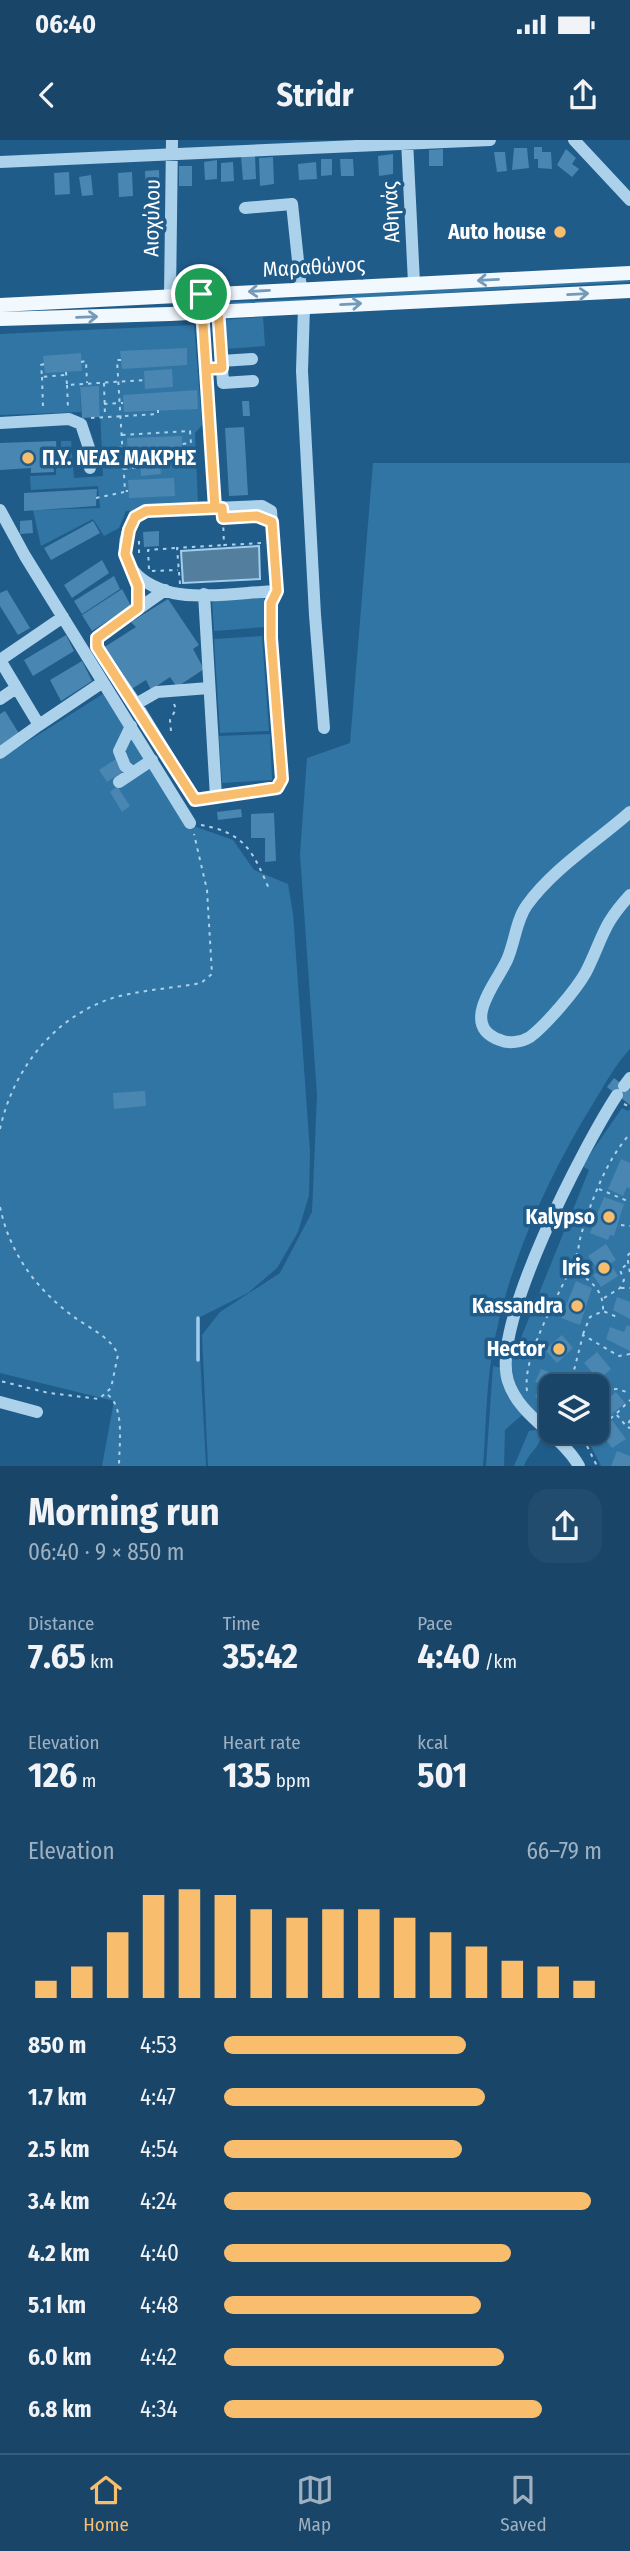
<!DOCTYPE html>
<html lang="en">
<head>
<meta charset="utf-8">
<style>
  :root { --surface:#184568; --page:#214c6e; --text:#f1f3f6; --muted:#9fb1c0; --line:#365d7c; --accent:#f8bd6d }
  body { margin:0; font-family:"Fira Sans Condensed",sans-serif; background:var(--page); color:var(--text); height:100vh; display:flex; flex-direction:column; font-size:26px; white-space:nowrap }
  * { box-sizing:border-box; margin:0 }
  p { font-size:23px; color:var(--muted) }
  .icon { flex:none; width:38px; height:38px; fill:none; stroke:currentColor; stroke-width:2; stroke-linecap:round; stroke-linejoin:round }
  .map { position:relative; height:1326px; overflow:hidden }
  .side { display:flex; flex-direction:column; background:var(--surface); flex:1 }
  .side>* { flex:none }
  .buttons { position:absolute; left:539px; top:1234px; display:grid; gap:14px }
  .buttons a { display:grid; place-items:center; width:70px; height:70px; border-radius:14px; background:var(--surface); box-shadow:0 2px 5px #0004,0 0 0 2px var(--line); font-size:35px }
  .pin { position:absolute; display:grid; place-items:center; width:60px; height:60px; color:#fff; margin:-30px; border:4px solid #fff; border-radius:50%; box-shadow:0 2px 7px #0007 }
  .round { display:grid; place-items:center; flex:none; width:74px; height:74px; border-radius:21px; background:var(--page) }
  .summary { display:flex; align-items:center; justify-content:space-between; height:119px; padding:0 28px }
  h1 { font-size:38px; font-weight:700; line-height:52px }
  .figures { display:grid; grid-template-columns:repeat(3,1fr); gap:10px; height:119px; padding:7px 28px }
  .figures div { display:grid; align-content:center }
  .figures b { font-size:35px; font-weight:700 }
  .figures small { font-size:19px; font-weight:400 }
  .figures p { font-size:19px }
  .chart { height:196px; padding:14px 28px }
  .chart p { display:flex; justify-content:space-between }
  .chart svg { width:100%; height:126px; margin-top:7px; stroke:var(--accent); stroke-width:6 }
  ul { padding:0 28px; list-style:none; font-size:23px }
  li { display:grid; grid-template-columns:112px 84px 1fr; align-items:center; height:52px }
  li i { height:18px; border-radius:9px; background:var(--accent) }
  .status { display:flex; justify-content:space-between; align-items:center; height:49px; padding:0 35px; background:var(--surface); direction:ltr }
  .status svg { height:19px; fill:currentColor }
  header { display:flex; justify-content:space-between; align-items:center; height:91px; padding:0 28px; background:var(--surface); font-size:32px; font-weight:700 }
  .menu { display:flex; justify-content:space-around; align-items:center; height:98px; border-top:2px solid var(--line); background:var(--surface); font-size:19px; color:var(--muted) }
  .menu a { display:grid; justify-items:center; gap:4px }
  .menu .on { color:var(--accent) }
  .map>svg:first-child { display:block }
</style>
</head>
<body>
<div class="status"><b>06:40</b><svg viewBox="0 0 49 12"><path d="M0 12V9h3v3zM5 12V6h3v6zM10 12V3h3v9zM15 12V0h3v12zM26 1h20v11H26zM47 4h2v5h-2z"/></svg></div>
<header><svg class="icon" aria-label="back" viewBox="0 0 24 24"><path d="M15 5l-7 7 7 7"/></svg>Stridr<svg class="icon" aria-label="share" viewBox="0 0 24 24"><path d="M12 15V3M7 8l5-5 5 5M5 13v7h14v-7"/></svg></header>
<div class="map">
<svg width="630" height="1326" viewBox="0 0 630 1326">
  <rect width="100%" height="100%" fill="#205c8a"/>
  <path fill="#3175a5" d="M630,139V142L231,165L230,162L323,158L399,149Z
    M263,177L265,206L224,209L222,180Z
    M194,185L202,285L195,293L198,366L126,371L119,388L104,396L93,379L41,406L33,370L100,368L98,346L31,350L30,336L56,335V326L61,325V301H71L74,338L103,336L99,247L80,248L81,272L0,275V194Z
    M373,323H630V909C614,926 606,943 594,962C547,1038 507,1126 492,1214C486,1250 486,1289 483,1326H208L202,1195L220,1172L280,1133L312,1072L317,955L300,714L307,618L350,603Z
    M264,455L265,487L214,491L212,458Z
    M262,496L269,591L220,593L214,499Z
    M103,554L185,683L233,700L254,730L288,744L293,774L310,1012L309,1055L298,1092L277,1128L248,1153L198,1178L206,1326H102L114,1261L0,1233V619Z
    M270,594L272,640L222,643L219,596Z
    M622,968L628,971L630,969V1326H601L588,1300L576,1304L559,1292H597V1246H551V1286C528,1269 511,1250 512,1220L589,1030L582,1026Z
    M493,1226L502,1228L523,1274L505,1290L504,1326H486Z
    M536,1290L541,1294C541,1307 528,1313 524,1326H514L529,1291Z"/>
  <path fill="#537e9d" stroke="#a0cdec" stroke-width="2" d="M259,406L260,439L183,443L181,411Z"/>
  <g fill="none" stroke-linecap="round" stroke-linejoin="round">
    <path stroke="#a0cdec" stroke-width="3.5" d="M198,1220V1178"/>
  </g>
  <path fill="#4986b2" d="M534,7H542V12H551L552,29L538,28V19H534Z
    M514,8H527L529,28L512,30Z
    M443,9V26H429V10Z
    M566,9L576,18L572,24L579,29L572,37L557,25Z
    M494,12H505L507,31L497,32Z
    M393,14V34L379,36L378,16Z
    M255,15L256,39L243,40L241,16Z
    M273,17L274,44L260,46L259,18Z
    M321,19H332V35L321,36Z
    M340,19H353L354,36H341Z
    M217,20V39L205,40L204,22Z
    M233,22L234,41L221,42V23Z
    M316,22L317,39L299,40L298,24Z
    M179,26H192V46H179Z
    M159,30L160,58H146L145,31Z
    M69,32L70,54L55,55L54,33Z
    M132,32L133,56L119,57L118,33Z
    M91,35L93,55L82,56L79,37Z
    M187,208V225L122,229L120,211Z
    M81,213L82,231L45,233L43,216Z
    M172,229L173,247L145,249L144,231Z
    M99,246L100,277L82,278L80,247Z
    M197,250L198,269L124,272L123,255Z
    M242,261H249L250,276H243Z
    M244,287L248,355L229,356L225,288Z
    M182,296V314L128,316L127,298Z
    M56,301L57,324H53L54,332L31,333V328L0,330V303Z
    M160,319L161,334L141,336L140,321Z
    M174,338L175,356L129,358L128,340Z
    M97,349L96,366L24,371V353Z
    M32,380L33,393L20,394V381Z
    M93,381L100,393L51,420L44,408Z
    M159,391V406L144,407L143,392Z
    M102,420L109,433L72,458L64,445Z
    M114,436L120,449L82,474L74,461Z
    M122,449L131,466L92,491L82,475Z
    M7,450L30,488L18,495L0,466V453Z
    M168,459L199,505L193,509L204,529L177,547L170,537L151,550L146,540L130,550L103,508L136,487L131,482Z
    M66,495L74,511L33,536L24,520Z
    M82,521L92,541L61,561L50,540Z
    M5,571L20,595L0,607V574Z
    M116,619L124,631L107,642L99,630Z
    M117,646L130,666L122,672L110,652Z
    M241,669L242,677L218,680L217,672Z
    M274,673L276,721L265,722V698H251V674Z
    M614,938L630,950V965L607,947Z
    M145,951L146,966L114,969L113,953Z
    M621,1019L630,1023V1049L627,1047L623,1056L608,1049Z
    M604,1057L624,1064L614,1096L610,1095L608,1100L590,1093Z
    M606,1104L616,1120L610,1124L618,1136L601,1147L593,1135L599,1131L588,1116Z
    M576,1141L592,1148L580,1185L561,1178Z
    M617,1157L630,1162V1179L613,1170Z
    M627,1185L630,1186V1211L606,1199L610,1187L624,1192Z
    M562,1195L573,1208L557,1223L545,1210Z
    M597,1212L611,1229L599,1240L584,1223Z
    M541,1229L559,1236L555,1246H551V1264L535,1257L541,1244L535,1242Z
    M608,1252L611,1256L616,1252L625,1263L598,1286L597,1271L603,1267L598,1260Z
    M612,1280L626,1299L612,1308L598,1289Z
    M617,1311L630,1316V1326H611Z"/>
  <g fill="none" stroke-linecap="round" stroke-linejoin="round">
    <path stroke="#acd1eb" stroke-width="2" stroke-dasharray="3.5 5" stroke-linecap="butt" d="M121,220H117L125,351H128
      M81,222L86,221L87,243
      M44,224L41,225L42,237L65,235
      M66,232L67,245L145,240
      M42,237L43,267
      M104,243L105,276
      M67,245L68,268
      M104,264L123,263
      M91,278L158,274V270
      M122,295L190,291L191,303L182,304
      M101,309L127,307
      M57,312L72,311
      M124,329L140,327
      M96,358L124,352
      M223,379L224,405L263,403
      M139,401V416
      M149,429L148,410L176,408
      M152,431L178,430
      M180,444L177,408L224,405
      M171,591L170,580L176,569L174,564
      M201,685C246,693 253,712 270,751
      M624,964L630,967
      M0,989C13,929 55,875 116,857C143,850 173,848 201,843L212,834L207,750L194,694
      M599,1049L630,1062
      M0,1067C10,1114 36,1149 74,1177C89,1188 111,1197 118,1215L111,1248L99,1259L49,1253L0,1241
      M621,1085L630,1086
      M630,1113L627,1116L630,1133
      M572,1128C589,1140 604,1149 603,1171
      M621,1148H630
      M604,1158L620,1148L624,1140L620,1130L627,1124
      M583,1194L590,1177L603,1171L617,1177
      M570,1246L583,1195L619,1216L630,1214
      M597,1247L607,1239
      M597,1250L617,1249L630,1253
      M527,1251C522,1212 562,1152 576,1116C579,1109 579,1102 581,1095C591,1062 606,1020 630,994
      M108,1255C125,1268 119,1306 119,1326
      M617,1273L630,1260
      M630,1280L627,1287L630,1288
      M597,1289L616,1274L627,1287
      M567,1292L584,1300L597,1326
      M581,1297L593,1292"/>
    <path stroke="#acd1eb" stroke-width="12" d="M407,0L414,143
      M574,0L630,60
      M0,22L490,0
      M245,68L292,64L301,149
      M201,154L206,229
      M170,156L172,0
      M304,167L302,231L315,475L324,588
      M221,221L252,219
      M222,228L223,243L253,241
      M0,283L69,279L81,284L90,311V328
      M215,368L206,229L222,228L217,153
      M0,370L25,416L190,683
      M135,434L140,460L138,468
      M204,454L216,657
      M63,477L0,520L39,585L103,542
      M209,548L157,552L136,564L195,660L277,648L282,639L271,498V463L277,451L271,371L262,366L146,371L135,377C111,416 133,443 173,453C202,459 247,452 277,451
      M0,559L16,548
      M136,564L97,507V498L165,450
      M131,586L119,611L125,626L132,632
      M0,613L39,585
      M119,642L152,620
      M630,672C596,702 554,728 527,765C516,780 515,802 507,820C498,841 458,885 500,900C509,904 522,902 530,897C546,885 576,850 586,832C603,798 602,785 630,755
      M624,946L630,938
      M0,1262L37,1272
      M579,1326C561,1294 519,1277 508,1241C490,1185 585,1004 617,955"/>
    <path stroke="#f1f8fe" stroke-width="14" d="M0,165L630,133
      M0,179L170,174L630,151"/>
  </g>
  <defs><path id="oneway-shaft" d="M-6 0H5M1.5-3L5.5 0L1.5 3" fill="none" stroke-width="1.6" stroke-linecap="round" stroke-linejoin="round" transform="scale(1.75)"/></defs>
  <g stroke="#749ab8">
    <use href="#oneway-shaft" transform="translate(488 140) rotate(177)"/>
    <use href="#oneway-shaft" transform="translate(259 151) rotate(177)"/>
    <use href="#oneway-shaft" transform="translate(578 154) rotate(-3)"/>
    <use href="#oneway-shaft" transform="translate(351 164) rotate(-3)"/>
    <use href="#oneway-shaft" transform="translate(87 177) rotate(-2)"/>
  </g>
  <g fill="none" stroke-linecap="round" stroke-linejoin="round">
    <g stroke="#fff" stroke-width="14">
      <path id="route" d="M201,154L215,368L146,371L135,377L129,390L125,414L138,446V468L97,498V507L195,660L277,648L282,639L271,498V463L277,451L272,382L257,376L223,378L222,368H215L206,229L222,228L217,153L201,154"/>
    </g>
    <use href="#route" stroke="#f8bd6d" stroke-width="9"/>
  </g>
  <g fill="#f8bd6d" stroke="#205c8a" stroke-width="2.5">
    <circle cx="560" cy="92" r="7"/>
    <circle cx="28" cy="318" r="7"/>
    <circle cx="609" cy="1077" r="7"/>
    <circle cx="604" cy="1128" r="7"/>
    <circle cx="577" cy="1166" r="7"/>
    <circle cx="559" cy="1209" r="7"/>
  </g>
  <g text-anchor="middle" dominant-baseline="central" stroke-width="7" stroke-linejoin="round" paint-order="stroke">
    <g font-size="21" fill="#fff" stroke="#205c8a">
      <text transform="translate(391 72) rotate(-93)">Αθηνάς</text>
      <text transform="translate(152 78) rotate(-89)">Αισχύλου</text>
      <text transform="translate(314 127) rotate(-3)">Μαραθώνος</text>
    </g>
    <g font-size="21" font-weight="bold" fill="#fff" stroke="#205c8a" text-anchor="end">
      <text x="546" y="92">Auto house</text>
      <text x="42" y="318" text-anchor="start">Π.Υ. ΝΕΑΣ ΜΑΚΡΗΣ</text>
      <text x="595" y="1077">Kalypso</text>
      <text x="590" y="1128">Iris</text>
      <text x="563" y="1166">Kassandra</text>
      <text x="545" y="1209">Hector</text>
    </g>
  </g>
</svg>
<div class="buttons">
<a><svg class="icon" aria-label="layers" viewBox="0 0 24 24"><path d="M12 4l9 5-9 5-9-5zM3 14l9 5 9-5"/></svg></a>
</div>
<div class="pin" style="left:201px;top:154px;background:#1e9e55"><svg class="icon" aria-label="arrive" viewBox="0 0 24 24"><path d="M6 21V4h12l-3 4 3 4H6"/></svg></div>
</div>
<section class="side">
<div class="summary"><div><h1>Morning run</h1><p>06:40 · 9 × 850 m</p></div><a class="round"><svg class="icon" aria-label="share" viewBox="0 0 24 24"><path d="M12 15V3M7 8l5-5 5 5M5 13v7h14v-7"/></svg></a></div>
<div class="figures">
<div><p>Distance</p><b>7.65<small> km</small></b></div>
<div><p>Time</p><b>35:42</b></div>
<div><p>Pace</p><b>4:40<small> /km</small></b></div>
</div>
<div class="figures">
<div><p>Elevation</p><b>126<small> m</small></b></div>
<div><p>Heart rate</p><b>135<small> bpm</small></b></div>
<div><p>kcal</p><b>501</b></div>
</div>
<div class="chart"><p><span>Elevation</span>66–79 m</p>
<svg viewBox="0 0 160 44" preserveAspectRatio="none"><path d="M5 44V38M15 44V33M25 44V21M35 44V8M45 44V6M55 44V8M65 44V13M75 44V16M85 44V13M95 44V13M105 44V16M115 44V21M125 44V26M135 44V31M145 44V33M155 44V38"/></svg>
</div>
<ul>
<li><b>850 m</b>4:53<i style="width:64%"></i></li>
<li><b>1.7 km</b>4:47<i style="width:69%"></i></li>
<li><b>2.5 km</b>4:54<i style="width:63%"></i></li>
<li><b>3.4 km</b>4:24<i style="width:97%"></i></li>
<li><b>4.2 km</b>4:40<i style="width:76%"></i></li>
<li><b>5.1 km</b>4:48<i style="width:68%"></i></li>
<li><b>6.0 km</b>4:42<i style="width:74%"></i></li>
<li><b>6.8 km</b>4:34<i style="width:84%"></i></li>
</ul>
</section>
<nav class="menu">
<a class="on"><svg class="icon" aria-label="home" viewBox="0 0 24 24"><path d="M3 11l9-7 9 7M6 9v11h12V9"/></svg>Home</a>
<a><svg class="icon" aria-label="map" viewBox="0 0 24 24"><path d="M3 6l6-2 6 2 6-2v14l-6 2-6-2-6 2zM9 4v14M15 6v14"/></svg>Map</a>
<a><svg class="icon" aria-label="saved" viewBox="0 0 24 24"><path d="M7 4h10v16l-5-4-5 4z"/></svg>Saved</a>
</nav>
</body>
</html>
